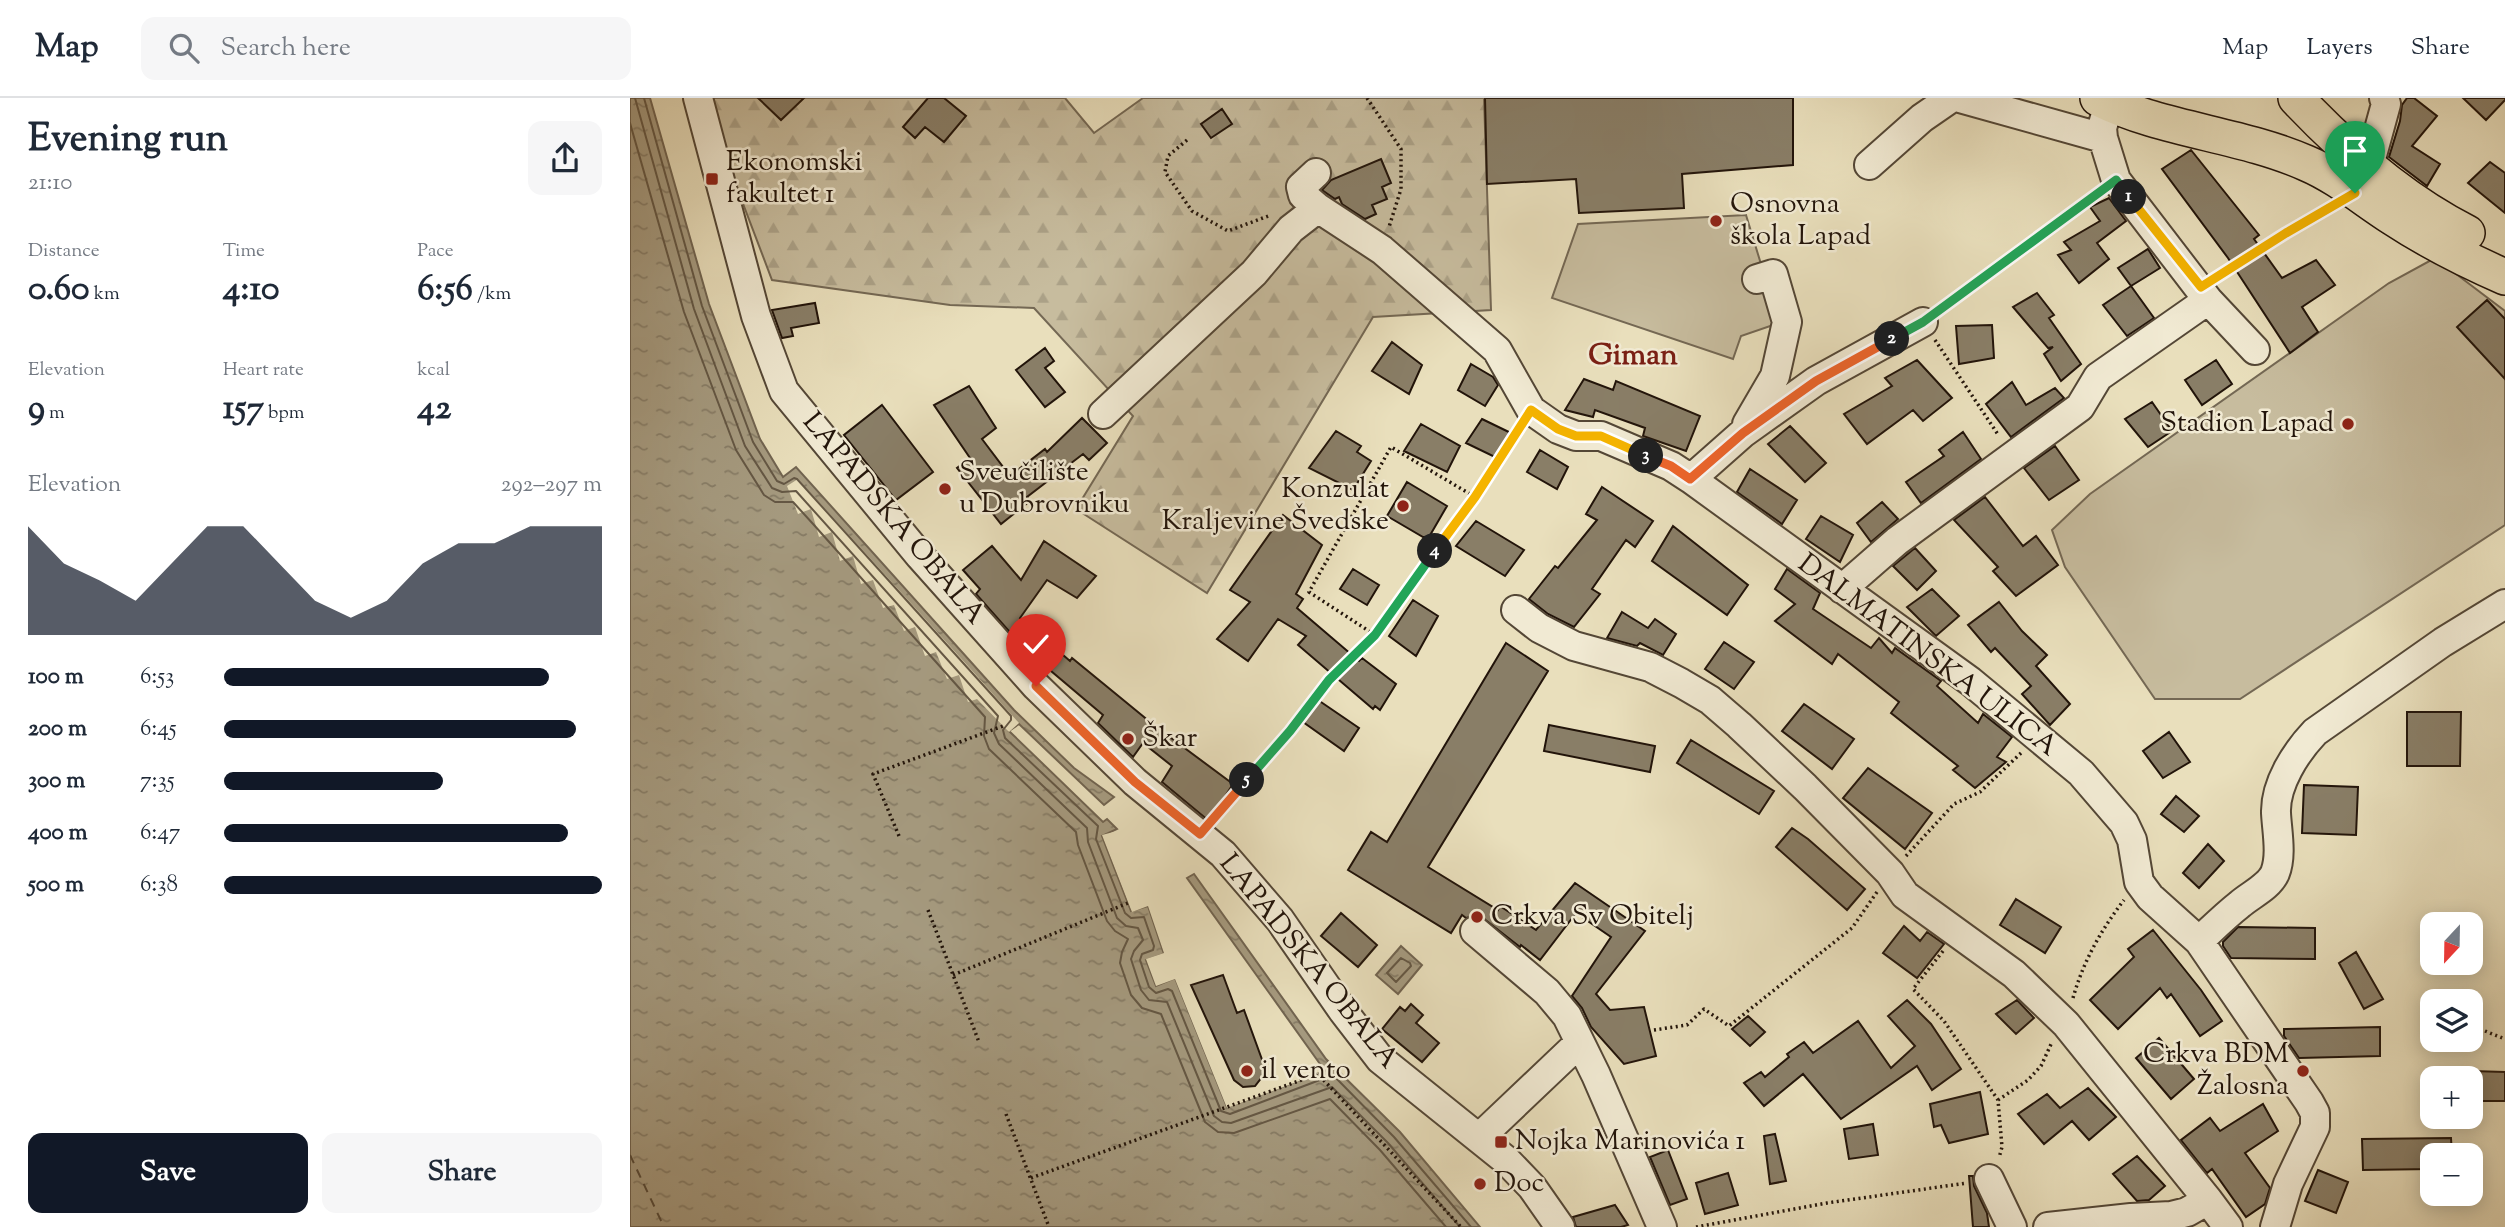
<!DOCTYPE html>
<html lang="en">
<head>
<meta charset="utf-8">
<style>
  :root { --surface:#fff; --page:#f6f6f7; --text:#1f2937; --muted:#747a83; --line:#e0e1e3; --accent:#111827 }
  body { margin:0; font-family:"Sorts Mill Goudy",serif; background:var(--page); color:var(--text); height:100vh; display:flex; flex-direction:column; font-size:26px; white-space:nowrap }
  * { box-sizing:border-box; margin:0 }
  p { font-size:23px; color:var(--muted) }
  .icon { flex:none; width:38px; height:38px; fill:none; stroke:currentColor; stroke-width:2; stroke-linecap:round; stroke-linejoin:round }
  .map { position:relative; flex:1; overflow:hidden }
  .drawer { display:flex; flex-direction:column; background:var(--surface); width:630px }
  .drawer>* { flex:none }
  .needle { width:46px; rotate:202deg }
  .fabs { position:absolute; left:1790px; top:814px; display:grid; gap:14px }
  .fabs a { display:grid; place-items:center; width:63px; height:63px; border-radius:14px; background:var(--surface); box-shadow:0 4px 18px #0003; font-size:35px }
  .pin { position:absolute; display:grid; place-items:center; width:60px; height:60px; color:#fff; margin:-72px -30px; border-radius:50% 50% 50% 0; rotate:-45deg; box-shadow:0 0 7px #0007 }
  .pin .icon { rotate:45deg }
  .km { position:absolute; width:35px; height:35px; margin:-18px; border-radius:50%; background:#222; color:#fff; font-size:19px; line-height:35px; text-align:center }
  .round { display:grid; place-items:center; flex:none; width:74px; height:74px; border-radius:14px; background:var(--page) }
  .summary { display:flex; align-items:center; justify-content:space-between; height:119px; padding:0 28px }
  h1 { font-size:38px; font-weight:700; line-height:52px }
  .stats { display:grid; grid-template-columns:repeat(3,1fr); gap:10px; height:119px; padding:7px 28px }
  .stats div { display:grid; align-content:center }
  .stats b { font-size:35px; font-weight:700 }
  .stats small { font-size:19px; font-weight:400 }
  .stats p { font-size:19px }
  .chart { height:196px; padding:14px 28px }
  .chart p { display:flex; justify-content:space-between }
  .chart svg { width:100%; height:126px; margin-top:7px; fill:var(--accent); opacity:.7 }
  .cta { display:flex; gap:14px; margin-top:auto; padding:14px 28px }
  .cta a { flex:1; height:80px; border-radius:14px; background:var(--accent); color:#fff; font-size:28px; font-weight:700; line-height:80px; text-align:center }
  .cta a+a { background:var(--page); color:var(--text) }
  ul { padding:0 28px; list-style:none; font-size:23px }
  li { display:grid; grid-template-columns:112px 84px 1fr; align-items:center; height:52px }
  li i { height:18px; border-radius:9px; background:var(--accent) }
  header { display:flex; align-items:center; gap:42px; box-sizing:border-box; height:98px; padding:0 35px; background:var(--surface); border-bottom:2px solid var(--line) }
  header strong { font-size:33px }
  nav { display:flex; gap:38px; margin-inline-start:auto; font-size:24px }
  .search { width:490px; height:63px; background:var(--page); display:flex; align-items:center; gap:18px; box-sizing:border-box; padding:0 24px; border-radius:14px; color:var(--muted); font-size:26px }
  main { display:flex; flex:1; min-height:0 }
  .map>svg:first-child { display:block }
</style>
</head>
<body>
<header>
<strong>Map</strong>
<div class="search"><svg class="icon" aria-label="search" viewBox="0 0 24 24"><circle cx="10" cy="10" r="6"/><path d="M15 15l6 6"/></svg>Search here</div>
<nav><a>Map</a><a>Layers</a><a>Share</a></nav>
</header>
<main>
<section class="drawer">
<div class="summary"><div><h1>Evening run</h1><p>21:10</p></div><a class="round"><svg class="icon" aria-label="share" viewBox="0 0 24 24"><path d="M12 15V3M7 8l5-5 5 5M5 13v7h14v-7"/></svg></a></div>
<div class="stats">
<div><p>Distance</p><b>0.60<small> km</small></b></div>
<div><p>Time</p><b>4:10</b></div>
<div><p>Pace</p><b>6:56<small> /km</small></b></div>
</div>
<div class="stats">
<div><p>Elevation</p><b>9<small> m</small></b></div>
<div><p>Heart rate</p><b>157<small> bpm</small></b></div>
<div><p>kcal</p><b>42</b></div>
</div>
<div class="chart"><p><span>Elevation</span>292–297 m</p>
<svg viewBox="0 0 160 44" preserveAspectRatio="none"><path d="M0 44V6L10 19L20 25L30 32L40 19L50 6L60 6L70 19L80 32L90 38L100 32L110 19L120 12L130 12L140 6L150 6L160 6V44z"/></svg>
</div>
<ul>
<li><b>100 m</b>6:53<i style="width:86%"></i></li>
<li><b>200 m</b>6:45<i style="width:93%"></i></li>
<li><b>300 m</b>7:35<i style="width:58%"></i></li>
<li><b>400 m</b>6:47<i style="width:91%"></i></li>
<li><b>500 m</b>6:38<i style="width:100%"></i></li>
</ul>
<div class="cta"><a>Save</a><a>Share</a></div>
</section>
<div class="map">
<svg width="1875" height="1129" viewBox="0 0 1875 1129">
  <defs>
    <pattern id="forest-firs" width="22" height="20" patternUnits="userSpaceOnUse" patternTransform="scale(1.75)"><rect width="22" height="20" fill="#c7bc9e"/><path d="M5 1l3.5 6h-7zM16 11l3.5 6h-7z" fill="#aba187"/></pattern>
    <pattern id="water-ripples" width="26" height="14" patternUnits="userSpaceOnUse" patternTransform="scale(1.75)"><rect width="26" height="14" fill="#a59a7f"/><path d="M2 4q2-2 4 0t4 0M15 11q2-2 4 0t4 0" fill="none" stroke="#867c66"/></pattern>
  </defs>
  <rect width="100%" height="100%" fill="#e9dfbc"/>
  <filter id="stains"><feTurbulence type="fractalNoise" baseFrequency=".00286" numOctaves="4"/><feColorMatrix values="0 0 0 0 .2 0 0 0 0 .09 0 0 0 0 .02 0 0 0 .5 -.17"/></filter>
  <radialGradient id="worn" r=".72"><stop offset=".6" stop-color="#630" stop-opacity="0"/><stop offset="1" stop-color="#630" stop-opacity=".3"/></radialGradient>
  <path fill="url(#forest-firs)" stroke="#746854" stroke-width="2" d="M76,0H435L464,35L513,0H854L861,212L743,219L577,495L446,411L503,318L404,210L320,207L142,182L74,3Z"/>
  <path fill="#c7bc9e" stroke="#746854" stroke-width="2" d="M1116,117L1149,225L1111,238L1103,261L922,200L948,126Z
    M1805,160L1875,213V427L1610,601H1525L1435,469L1422,432L1460,396L1759,185Z"/>
  <path fill="url(#water-ripples)" stroke="#716450" stroke-width="2" d="M0,0H20L79,206L130,341L153,379L166,369L384,612L444,670L484,699L474,707L389,626L379,633L473,724L477,721L487,731L472,738L501,813L518,808L534,856L516,862L526,888L545,880L597,1009L695,973L557,780L564,776L696,961L770,1034L850,1129H0Z
    M771,848L792,867L768,896L746,877Z"/>
  <path fill="#e9dfbc" d="M168,381L337,567L389,625L379,634L347,601L338,604L329,577L317,581L306,554L295,558L285,529L274,533L264,507L253,510L243,482L231,486L223,458L210,463L202,434L189,439L181,411L168,416L157,388Z
    M491,732L477,739L504,809L517,804L521,806L538,855L536,859L521,864L528,884L544,877L548,879L599,1005L686,973L688,976L597,1010L545,881L526,888L516,861L534,855L518,808L502,814L472,737Z"/>
  <g fill="none" stroke-linecap="round" stroke-linejoin="round">
    <path stroke="#645744" stroke-width="2" d="M5,0L64,211L115,348L142,390L152,394L166,393L368,618L364,635L369,646L457,730L458,744L487,820L496,828L508,830L513,842L504,853L501,861L511,892L519,902L537,904L584,1018L592,1024L601,1025L702,989L758,1045L830,1129
      M14,0L72,208L123,344L147,383L154,386L164,380L167,381L381,618V622L373,632L375,640L468,728L466,741L495,815L501,820L514,819L524,848L523,852L512,856L510,862L519,889L526,895L538,891L542,893L591,1013L600,1016L703,977L764,1039L841,1129
      M0,25L54,214L106,352L134,397L145,404H163L184,427L355,619L354,638L359,651L446,734L448,747L477,823L485,833L498,841L492,854L490,865L501,897L512,910L531,916L575,1024L588,1034L604,1035L700,1001L750,1052L816,1129
      M771,860L780,865L781,868L766,884L757,875Z"/>
    <path stroke="#564a39" stroke-width="2" stroke-dasharray="9 7" stroke-linecap="butt" d="M0,1057L34,1129"/>
  </g>
  <path fill="#897e67" stroke="#22140a" stroke-width="2" d="M128,0H174L151,22Z
    M298,0H314L336,18L314,44L295,29L285,40L273,29Z
    M855,0H1163V67L1052,76L1054,110L949,115L946,81L857,86Z
    M1777,0H1784L1807,18L1782,48L1810,66L1797,88L1759,59L1770,23L1772,7Z
    M1833,0H1875V2L1856,22Z
    M592,11L602,26L581,40L571,26Z
    M1561,52L1629,137L1624,141L1652,180L1686,162L1705,187L1672,209L1688,234L1660,255L1598,160L1532,71Z
    M751,61L761,85L752,89L757,101L742,107L746,116L735,121L712,106L709,99L705,101L692,92L701,82Z
    M1860,64L1875,75V115L1838,85Z
    M1479,100L1496,123L1467,145L1479,161L1449,185L1428,157L1441,152L1434,144L1470,123L1460,109Z
    M1518,151L1530,170L1501,188L1488,170Z
    M1501,188L1524,220L1497,238L1473,207Z
    M1407,195L1424,217L1419,220L1451,266L1431,283L1414,256L1423,249L1418,250L1383,209Z
    M1857,202L1875,221V281L1827,229Z
    M185,205L189,225L161,230L163,238L152,240L142,212Z
    M1362,227L1364,260L1329,266L1326,228Z
    M762,244L792,267L779,296L742,273Z
    M415,250L424,263L415,270L435,294L415,309L386,272Z
    M1287,262L1322,300L1293,323L1283,312L1237,346L1214,316L1262,288L1255,280Z
    M1586,262L1602,286L1572,307L1555,282Z
    M841,266L863,279L868,287L855,308L828,292Z
    M954,281L983,292L986,283L1070,318L1056,353L1013,338L1015,330L965,312L963,319L935,312Z
    M1382,284L1396,307L1425,290L1434,300L1381,339L1356,306Z
    M339,288L366,330L352,341L380,378L415,351L417,354L452,320L477,345L459,362L453,356L397,399L400,403L371,426L327,370L340,360L304,307Z
    M1522,304L1542,333L1518,349L1495,321Z
    M252,307L303,374L266,402L214,337Z
    M852,321L885,337L869,361L836,345Z
    M791,326L830,348L817,374L774,353Z
    M1160,328L1196,365L1175,384L1138,346Z
    M706,333L731,348L727,354L741,363L723,392L679,370Z
    M1333,334L1351,361L1291,405L1276,384L1314,358L1309,352Z
    M1425,348L1449,382L1419,402L1394,370Z
    M910,352L938,369L927,391L897,374Z
    M1120,371L1167,402L1152,426L1107,394Z
    M777,384L817,408L799,439H793L757,418Z
    M972,389L1023,423L1005,449L996,442L962,491L970,496L944,529L918,516L899,501L925,468L928,470L967,422L956,416Z
    M1355,399L1393,448L1406,438L1428,467L1386,498L1363,473L1368,469L1324,422Z
    M1252,404L1268,421L1241,444L1227,425Z
    M653,417L692,447L666,496L673,501L667,510L729,563L732,560L766,586L750,612L745,608L743,611L668,547L676,538L648,521L618,563L587,541L620,504L600,492Z
    M1191,418L1223,437L1210,464L1176,441Z
    M846,423L894,452L875,478L826,448Z
    M1043,428L1118,487L1097,517L1022,463Z
    M414,443L466,478L447,500L417,482L390,520L440,563L442,560L525,628L603,686L579,723L532,684L542,668L513,645L503,659L468,625L473,617L395,551L346,496L350,491L333,472L362,448L391,482Z
    M1285,450L1306,473L1287,492L1263,468Z
    M723,471L749,487L737,507L710,491Z
    M1157,471L1190,495L1183,511L1241,550L1249,540L1262,555L1265,550L1311,583L1307,588L1348,625L1353,616L1382,639L1367,659L1376,664L1345,690L1323,672L1328,668L1261,615L1269,604L1208,556L1202,566L1145,523L1165,506L1145,491Z
    M1302,491L1329,518L1306,538L1277,509Z
    M783,502L808,518L786,558L759,538Z
    M1369,504L1392,533L1417,557L1406,568L1440,606L1420,627L1392,596L1401,588L1365,550L1361,554L1338,527Z
    M992,514L1018,530L1025,521L1046,536L1033,557L1010,545L1007,548L977,540Z
    M1094,544L1124,564L1104,591L1075,571Z
    M876,545L918,573L798,769L868,812L870,808L906,832L945,785L1015,833L966,896L980,912L1014,909L1026,958L994,966L961,929L952,910L942,898L981,839L946,815L910,862L891,847L890,849L849,817L836,820L832,817L821,835L718,772L741,734L757,744Z
    M688,602L729,630L714,653L673,624Z
    M1174,606L1224,641L1202,671L1152,633Z
    M1777,614H1831L1830,668H1777Z
    M919,627L1025,648L1020,674L914,653Z
    M1539,634L1560,664L1533,680L1513,653Z
    M1061,642L1144,693L1129,716L1047,665Z
    M1238,670L1302,715L1275,751L1213,700Z
    M1674,687L1728,689L1726,737L1672,735Z
    M1546,698L1569,718L1554,734L1531,716Z
    M1162,730L1178,741L1235,791L1217,812L1146,749Z
    M1578,746L1594,763L1569,790L1553,775Z
    M1386,801L1431,829L1415,855L1370,827Z
    M711,815L747,847L728,869L691,838Z
    M1274,828L1290,843L1297,834L1314,846L1287,880L1253,855Z
    M1608,829L1685,830V861L1601,860L1593,848V844Z
    M1523,832L1571,892L1592,923L1570,938L1541,896L1537,900L1530,890L1488,931L1460,902L1504,859L1498,851Z
    M1726,854L1753,901L1734,911L1709,865Z
    M593,877L607,915L614,912L634,967L632,979L625,988L613,989L604,982L561,887Z
    M1277,902L1301,926L1331,971L1302,992L1287,968L1211,1021L1173,976L1134,1008L1114,985L1131,974L1135,979L1159,959L1157,956L1174,944L1183,955L1228,923L1261,970L1285,948L1258,918Z
    M1387,902L1404,920L1386,936L1366,916Z
    M781,906L793,917L786,925L809,945L792,964L752,931L770,909L775,913Z
    M1118,918L1135,934L1120,948L1102,931Z
    M1750,929V958L1669,960L1654,938V931Z
    M1529,940L1564,981L1541,1001L1506,960Z
    M1842,973L1875,974V1003H1841Z
    M1458,990L1486,1019L1459,1042L1442,1023L1414,1046L1388,1016L1417,996L1430,1010Z
    M1350,994L1358,1036L1319,1045L1311,1027L1304,1029L1300,1006Z
    M1633,1006L1648,1033L1615,1055L1640,1090L1635,1106L1616,1119L1582,1071L1577,1075L1551,1042L1580,1020L1590,1033Z
    M1243,1026L1248,1057L1219,1061L1214,1031Z
    M1145,1036L1156,1083L1140,1086L1134,1038Z
    M1821,1040L1822,1057H1802V1071L1733,1072L1732,1041Z
    M1038,1052L1057,1101L1040,1107L1020,1059Z
    M1507,1058L1535,1088L1519,1102L1507,1103L1483,1076Z
    M1688,1072L1718,1084L1706,1115L1675,1103Z
    M1098,1075L1108,1107L1075,1116L1066,1085Z
    M1339,1078H1343L1344,1088L1357,1115L1359,1129H1343Z
    M985,1107L998,1127L991,1129H946L943,1119Z"/>
  <g fill="none" stroke-linecap="round" stroke-linejoin="round">
    <g stroke="#544736" stroke-width="32">
      <path id="minor" d="M68,0L126,218L154,293L290,458L406,588L505,684L593,756L650,822L713,913L750,961L877,1063L902,1089L930,1129
        M1330,0L1473,40
        M1479,6L1472,30L1473,40L1486,82L1578,202L1625,252
        M1239,67L1292,20L1321,0
        M1739,68L1756,6L1754,0
        M688,110L752,152L867,252L901,312L928,331L946,338H971L1041,368L1061,381L1340,583L1451,675L1494,725L1502,742L1509,784L1520,799L1569,843L1679,1004L1685,1015V1029L1658,1086L1645,1129
        M473,316L624,175L661,131L688,110L673,97L671,89L686,75
        M1117,326L1145,278L1157,224L1143,176L1127,181
        M1061,381L1113,335L1186,283L1293,224
        M1212,491L1267,443L1450,309L1468,279L1578,202
        M886,512L909,530L944,548L1020,569L1051,585L1080,602L1109,627L1175,689L1260,775L1275,797L1384,876L1436,926L1578,1102L1598,1129
        M845,833L917,894L937,918L966,977L1032,1129
        M1569,843C1582,831 1595,818 1609,807C1620,797 1639,789 1645,775C1652,757 1647,734 1646,715C1645,686 1666,654 1685,634L1813,544L1875,506
        M849,1040L949,945
        M1359,1081L1382,1129
        M1418,1129L1501,1120L1541,1118L1557,1114L1578,1102"/>
    </g>
    <g stroke="#22140a" stroke-width="38">
      <path id="major" d="M1468,0C1532,32 1610,36 1676,65C1707,78 1734,101 1762,119C1797,142 1836,162 1875,179
        M1666,0C1716,53 1772,102 1837,135"/>
    </g>
    <path stroke="#22140a" stroke-width="3.5" stroke-dasharray="2 3.5" stroke-linecap="butt" d="M737,0L771,51V91L759,129
      M557,42L538,58L535,74L562,113L598,133L641,117
      M1588,178L1701,109
      M1313,210L1467,96
      M1305,242L1369,338
      M745,537L679,494L761,349L845,399
      M583,720L660,633L699,582L745,537L845,399L889,331
      M269,738L243,676L373,628
      M1276,758L1324,706L1350,694L1391,655
      M298,812L349,944
      M1313,853L1283,891L1314,923L1368,1002L1372,1049L1369,1060
      M323,877L498,805
      M1443,900C1453,864 1471,832 1494,802
      M1024,932L1057,927L1074,911L1099,928L1222,830L1247,794
      M1855,933L1875,941
      M1368,1002L1398,982L1411,968L1422,944
      M376,1016L419,1129
      M401,1080L688,976L831,1129
      M1066,1129L1197,1105L1337,1085"/>
    <use href="#minor" stroke="#f1ead3" stroke-width="28"/>
    <use href="#major" stroke="#e9dfbc" stroke-width="35"/>
  </g>
  <g fill="none" stroke-linecap="round" stroke-linejoin="round">
    <g stroke="#fff" stroke-width="14">
      <path id="split-1" d="M1499,99L1571,189L1656,135L1725,95"/>
    </g>
    <g stroke="#fff" stroke-width="14">
      <path id="split-2" d="M1262,241L1293,224L1486,82L1499,99"/>
    </g>
    <g stroke="#fff" stroke-width="14">
      <path id="split-3" d="M1016,358L1041,368L1060,381L1113,335L1186,283L1262,241"/>
    </g>
    <g stroke="#fff" stroke-width="14">
      <path id="split-4" d="M805,453L845,399L901,312L928,331L946,338H971L1016,358"/>
    </g>
    <g stroke="#fff" stroke-width="14">
      <path id="split-5" d="M617,682L660,633L699,582L745,537L805,453"/>
    </g>
    <g stroke="#fff" stroke-width="14">
      <path id="split-6" d="M406,588L505,684L570,736L617,682"/>
    </g>
    <use href="#split-1" stroke="#f5b400" stroke-width="9"/>
    <use href="#split-2" stroke="#22a559" stroke-width="9"/>
    <use href="#split-3" stroke="#f0652b" stroke-width="9"/>
    <use href="#split-4" stroke="#f5b400" stroke-width="9"/>
    <use href="#split-5" stroke="#22a559" stroke-width="9"/>
    <use href="#split-6" stroke="#f0652b" stroke-width="9"/>
  </g>
  <g fill="#8f2418" stroke="#f1ead3" stroke-width="2.5">
    <rect x="75" y="74" width="14" height="14" rx="3.5"/>
    <circle cx="1086" cy="123" r="7"/>
    <circle cx="1718" cy="326" r="7"/>
    <circle cx="315" cy="391" r="7"/>
    <circle cx="773" cy="408" r="7"/>
    <circle cx="498" cy="641" r="7"/>
    <circle cx="847" cy="819" r="7"/>
    <circle cx="617" cy="973" r="7"/>
    <circle cx="1673" cy="973" r="7"/>
    <rect x="864" y="1037" width="14" height="14" rx="3.5"/>
    <circle cx="850" cy="1086" r="7"/>
  </g>
  <g text-anchor="middle" dominant-baseline="central" stroke-width="5" stroke-linejoin="round" paint-order="stroke">
    <g font-size="28" fill="#22140a" stroke="#f1ead3" text-anchor="start">
      <text x="96" y="65">Ekonomski<tspan x="96" dy="32">fakultet 1</tspan></text>
      <text x="1100" y="107">Osnovna<tspan x="1100" dy="32">škola Lapad</tspan></text>
      <text x="1704" y="326" text-anchor="end">Stadion Lapad</text>
      <text x="329" y="375">Sveučilište<tspan x="329" dy="32">u Dubrovniku</tspan></text>
      <text x="759" y="392" text-anchor="end">Konzulat<tspan x="759" dy="32">Kraljevine Švedske</tspan></text>
      <text x="512" y="641">Škar</text>
      <text x="861" y="819">Crkva Sv Obitelj</text>
      <text x="1659" y="957" text-anchor="end">Crkva BDM<tspan x="1659" dy="32">Žalosna</tspan></text>
      <text x="631" y="973">il vento</text>
      <text x="885" y="1044">Nojka Marinovića 1</text>
      <text x="864" y="1086">Doc</text>
    </g>
    <g font-size="28" fill="#22140a" stroke="#f1ead3">
      <text transform="translate(263 421) rotate(50)">LAPADSKA OBALA</text>
      <text transform="translate(1297 558) rotate(37)">DALMATINSKA ULICA</text>
      <text transform="translate(678 864) rotate(51)">LAPADSKA OBALA</text>
    </g>
    <g font-size="30" font-weight="bold" fill="#7a1f14" stroke="#f1ead3">
      <text x="1003" y="258">Giman</text>
    </g>
  </g>
  <rect width="100%" height="100%" filter="url(#stains)"/>
  <rect width="100%" height="100%" fill="url(#worn)"/>
</svg>
<div class="fabs">
<a><svg class="needle" viewBox="-14 -14 28 28"><path d="M0-13l5 13h-10z" fill="#e53935"/><path d="M0 13l5-13h-10z" fill="#747a83"/></svg></a>
<a><svg class="icon" aria-label="layers" viewBox="0 0 24 24"><path d="M12 4l9 5-9 5-9-5zM3 14l9 5 9-5"/></svg></a>
<a>+</a>
<a>−</a>
</div>
<div class="pin" style="left:1725px;top:95px;background:#1e9e55"><svg class="icon" aria-label="arrive" viewBox="0 0 24 24"><path d="M6 21V4h12l-3 4 3 4H6"/></svg></div>
<div class="pin" style="left:406px;top:588px;background:#d93025"><svg class="icon" aria-label="check" viewBox="0 0 24 24"><path d="M5 12l5 5 9-10"/></svg></div>
<b class="km" style="left:1499px;top:99px">1</b>
<b class="km" style="left:1262px;top:241px">2</b>
<b class="km" style="left:1016px;top:358px">3</b>
<b class="km" style="left:805px;top:453px">4</b>
<b class="km" style="left:617px;top:682px">5</b>
</div>
</main>
</body>
</html>
